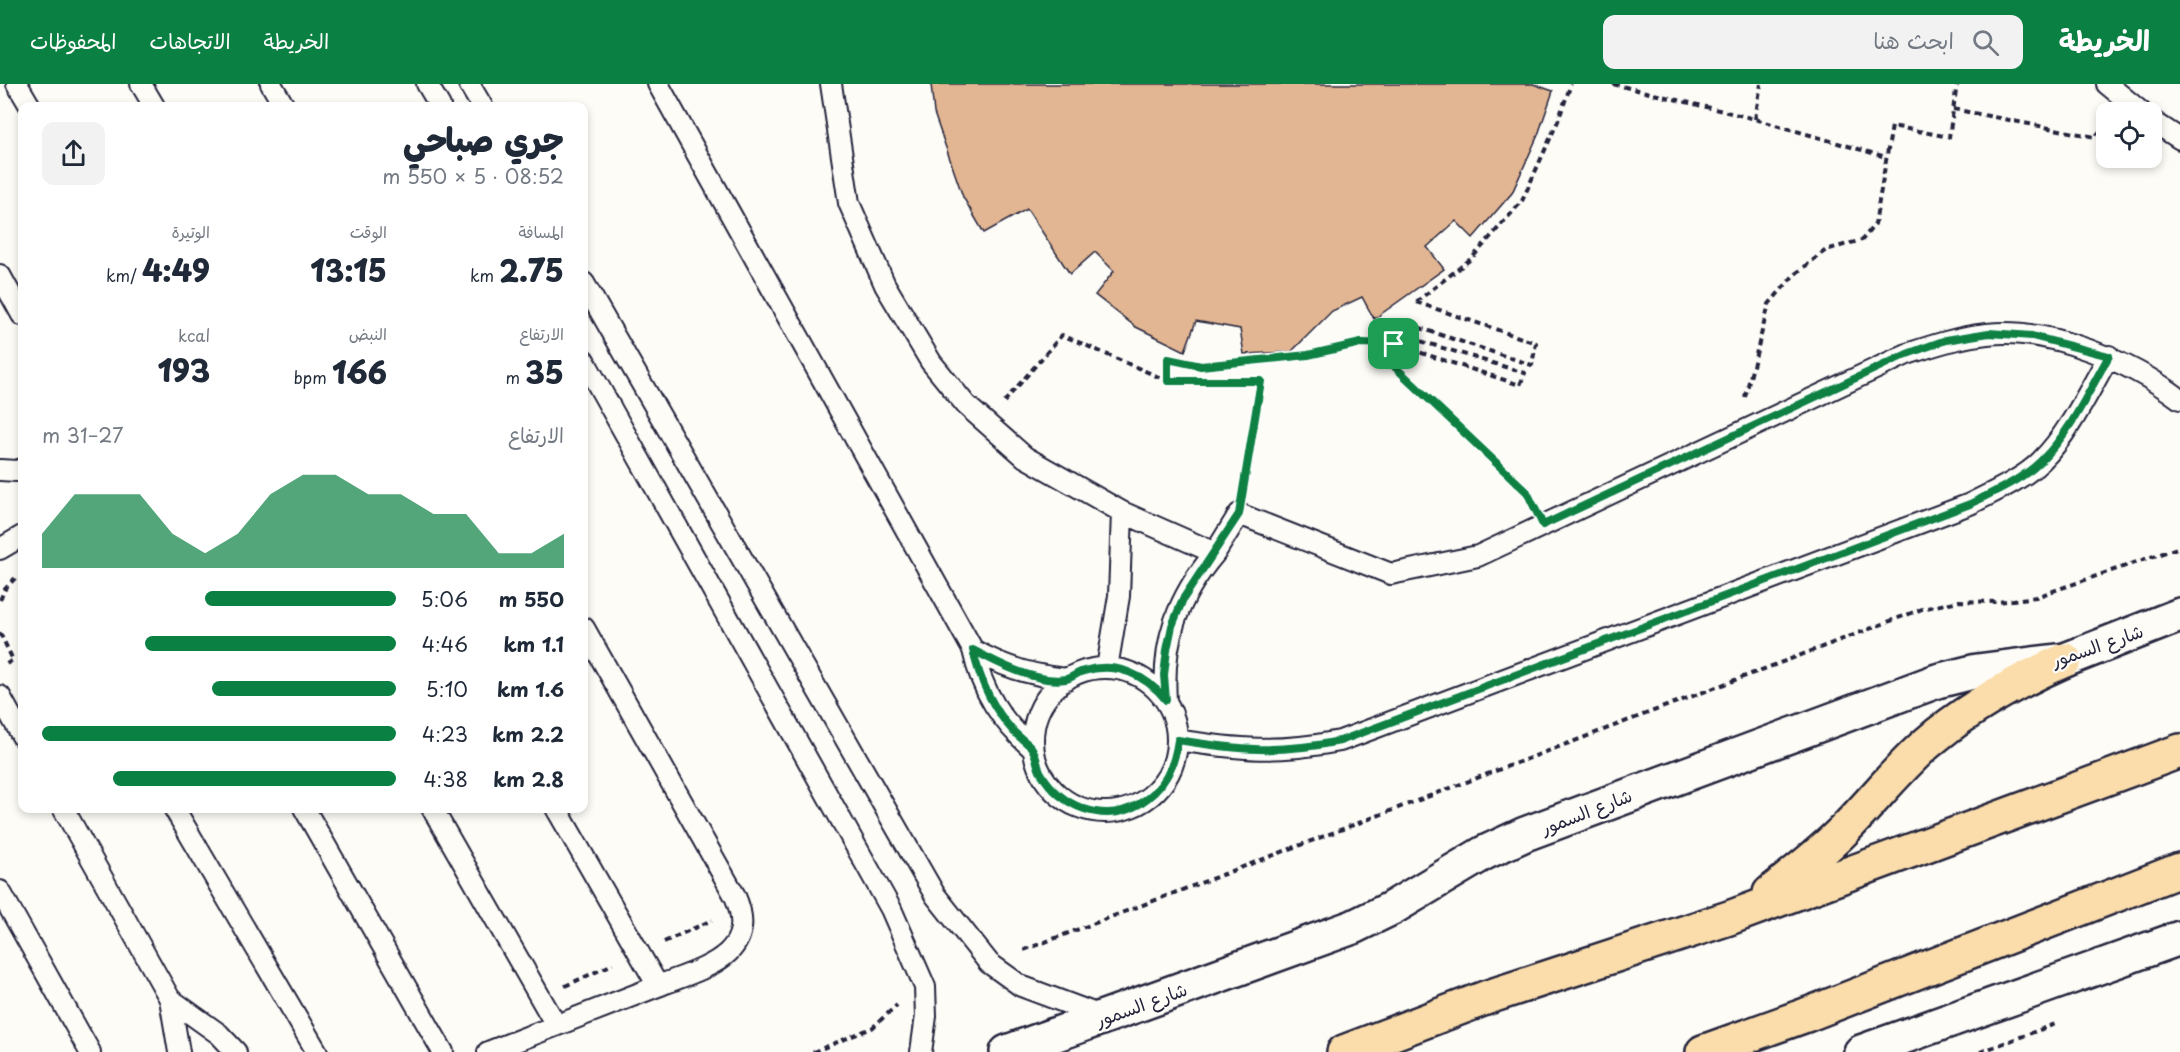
<!DOCTYPE html>
<html lang="ar">
<head>
<meta charset="utf-8">
<style>
  :root { --surface:#fff; --page:#f2f2f3; --text:#1f2937; --muted:#747a83; --accent:#0b8043 }
  body { margin:0; font-family:"Playpen Sans","Playpen Sans Arabic",sans-serif; background:var(--page); color:var(--text); direction:rtl; height:100vh; display:flex; flex-direction:column; font-size:22px; white-space:nowrap }
  * { box-sizing:border-box; margin:0 }
  p { font-size:20px; color:var(--muted) }
  .icon { flex:none; width:33px; height:33px; fill:none; stroke:currentColor; stroke-width:2; stroke-linecap:round; stroke-linejoin:round }
  .map { position:relative; flex:1; overflow:hidden; direction:ltr }
  .drawer { position:absolute; left:18px; top:18px; width:570px; height:711px; display:flex; flex-direction:column; background:var(--surface); border-radius:12px; box-shadow:0 3px 9px #0003; direction:rtl }
  .drawer>* { flex:none }
  .controls { position:absolute; left:2096px; top:18px; display:grid; gap:12px }
  .controls a { display:grid; place-items:center; width:66px; height:66px; border-radius:12px; background:var(--surface); box-shadow:0 3px 9px #0003; font-size:30px }
  .pin { position:absolute; display:grid; place-items:center; width:51px; height:51px; color:#fff; margin:-26px; border-radius:12px; box-shadow:0 3px 9px #0006 }
  .round { display:grid; place-items:center; flex:none; width:63px; height:63px; border-radius:12px; background:var(--page) }
  .headline { display:flex; align-items:center; justify-content:space-between; height:102px; padding:0 24px }
  h1 { font-size:33px; font-weight:800; line-height:45px }
  .metrics { display:grid; grid-template-columns:repeat(3,1fr); gap:9px; height:102px; padding:6px 24px }
  .metrics div { display:grid; align-content:center }
  .metrics b { font-size:30px; font-weight:800 }
  .metrics small { font-size:16px; font-weight:400 }
  .metrics p { font-size:16px }
  .chart { height:168px; padding:12px 24px }
  .chart p { display:flex; justify-content:space-between }
  .chart svg { width:100%; height:108px; margin-top:6px; fill:var(--accent); opacity:.7 }
  ul { padding:0 24px; list-style:none; font-size:20px }
  li { display:grid; grid-template-columns:96px 72px 1fr; align-items:center; height:45px }
  li i { height:15px; border-radius:8px; background:var(--accent) }
  header { display:flex; align-items:center; gap:36px; box-sizing:border-box; height:84px; padding:0 30px; background:var(--accent); color:#fff }
  header strong { font-size:28px }
  nav { display:flex; gap:33px; margin-inline-start:auto; font-size:21px }
  .search { width:420px; height:54px; background:var(--page); display:flex; align-items:center; gap:15px; box-sizing:border-box; padding:0 21px; border-radius:12px; color:var(--muted); font-size:22px }
  .map>svg:first-child { display:block }
</style>
</head>
<body>
<header>
<strong>الخريطة</strong>
<div class="search"><svg class="icon" aria-label="search" viewBox="0 0 24 24"><circle cx="10" cy="10" r="6"/><path d="M15 15l6 6"/></svg>ابحث هنا</div>
<nav><a>الخريطة</a><a>الاتجاهات</a><a>المحفوظات</a></nav>
</header>
<div class="map">
<svg width="2180" height="968" viewBox="0 0 2180 968">
  <rect width="100%" height="100%" fill="#fdfcf7"/>
  <filter id="ink" filterUnits="userSpaceOnUse"><feTurbulence type="fractalNoise" baseFrequency=".0167" numOctaves="2"/><feDisplacementMap in="SourceGraphic" scale="12" xChannelSelector="R" yChannelSelector="G"/><feConvolveMatrix kernelMatrix="1 2 1 2 8 2 1 2 1" color-interpolation-filters="sRGB"/></filter>
  <g filter="url(#ink)">
    <path fill="#e2b692" stroke="#22223b" stroke-width="1.5" d="M931,0H1533L1553,7L1538,51L1512,109L1473,154L1456,137L1427,163L1444,185L1374,235L1362,213L1332,227L1291,268L1244,270L1240,245L1196,237L1185,267L1136,243L1095,211L1114,187L1095,168L1070,190L1027,125L984,149L963,113L934,29Z"/>
    <g fill="none" stroke-linecap="round" stroke-linejoin="round">
      <g stroke="#22223b" stroke-width="24">
        <path id="service" d="M17,0L30,22
          M141,0L154,22
          M271,0L284,22
          M427,0L440,22
          M469,0L482,22
          M658,0L973,566C982,608 1001,637 1033,665
          M831,0L849,119L885,201L931,278L966,321L1025,373L1122,428L1215,469L1239,430L1391,490L1478,472L1907,270C1934,261 1959,253 1987,250C2050,243 2131,278 2180,315
          M2107,0L2141,28
          M2151,36L2180,55
          M0,191L22,231
          M584,199L935,811L989,879L1021,902L1104,933
          M584,276L891,825L925,903L926,932L921,968
          M0,386L17,387L22,385
          M0,465L22,452
          M973,566C1003,583 1032,592 1067,595
          M1033 656a72 72 0 1 1 144 0a72 72 0 1 1-144 0Z
          M1107,584L1119,512L1122,428
          M0,612L22,652
          M1166,616C1162,557 1177,514 1215,469
          M1178,656C1240,666 1277,669 1340,657L1970,420C1993,408 2022,396 2041,377C2070,348 2088,308 2109,272
          M63,724L170,915L179,968
          M174,724L317,968
          M304,724L443,968
          M432,724L556,941
          M556,724L658,902C701,885 761,872 735,812L584,544
          M0,807L90,968
          M170,915L219,950L236,968
          M488,968L658,902"/>
      </g>
      <g stroke="#22223b" stroke-width="38">
        <path id="minor" d="M1007,968L1353,843L1392,824L1484,769L1525,750L1937,597L1977,587L2065,576L2180,531
          M1861,968L2180,854"/>
      </g>
      <g stroke="#22223b" stroke-width="38">
        <path id="primary" d="M1770,809C1795,789 1820,770 1843,747C1871,719 1895,688 1925,661C1966,625 2015,598 2065,576
          M1344,968L1488,913L1729,834L2180,667
          M1703,968L1806,931L2180,786"/>
      </g>
      <path stroke="#22223b" stroke-width="4" stroke-dasharray="6 4.5" stroke-linecap="butt" d="M1613,0L1755,35L1886,73
        M1953,25L2095,53L2106,41
        M1755,35L1761,0
        M1416,218L1536,259L1532,281L1420,244L1417,256L1525,289L1520,301L1394,260L1395,283L1527,408L1531,416
        M1416,218L1472,174L1522,117L1558,37L1571,0
        M1168,297V275L1201,282L1308,271L1361,259L1394,260
        M1745,313L1769,220L1794,191L1826,166L1862,156L1875,140L1892,42L1949,53L1957,0
        M1004,318L1062,251L1168,297H1261L1243,402
        M0,516L5,505L17,492
        M0,549L13,576L3,582
        M664,858L712,836
        M1024,866L1922,525L1959,517L1998,518L2036,513L2180,463
        M565,902L613,880
        M813,968L872,944L897,921
        M1980,968L2058,939"/>
      <use href="#service" stroke="#fdfcf7" stroke-width="20"/>
      <use href="#minor" stroke="#fdfcf7" stroke-width="33"/>
      <use href="#primary" stroke="#fbddab" stroke-width="33"/>
    </g>
  </g>
  <g fill="none" stroke-linecap="round" stroke-linejoin="round" filter="url(#ink)">
    <g stroke="#fff" stroke-width="12">
      <path id="route" d="M1989,249L2032,252L2109,272C2088,308 2071,348 2041,377C2022,396 1993,408 1970,420L1340,657C1277,670 1240,666 1178,656C1174,684 1164,705 1139,720C1103,741 1060,722 1041,689C1036,681 1037,670 1031,663C1026,658 1019,653 1014,648C992,624 980,598 973,566C997,579 1038,600 1066,595C1072,594 1078,588 1084,587C1116,577 1146,591 1166,616L1164,591L1167,566L1172,542L1183,515L1239,430L1261,297H1168V275L1201,282L1308,271L1361,259L1394,260L1395,283L1527,408L1543,441L1907,270L1946,256Z"/>
    </g>
    <use href="#route" stroke="#0b8043" stroke-width="8"/>
  </g>
  <g text-anchor="middle" dominant-baseline="central" stroke-width="4.5" stroke-linejoin="round" paint-order="stroke">
    <g font-size="18" fill="#22223b" stroke="#fdfcf7">
      <text transform="translate(2097 561) rotate(-19)">شارع السمور</text>
      <text transform="translate(1586 727) rotate(-21)">شارع السمور</text>
      <text transform="translate(1141 920) rotate(-20)">شارع السمور</text>
    </g>
  </g>
</svg>
<div class="controls">
<a><svg class="icon" aria-label="locate" viewBox="0 0 24 24"><circle cx="12" cy="12" r="6"/><path d="M12 2v4M12 18v4M2 12h4M18 12h4"/></svg></a>
</div>
<div class="pin" style="left:1394px;top:260px;background:#1e9e55"><svg class="icon" aria-label="arrive" viewBox="0 0 24 24"><path d="M6 21V4h12l-3 4 3 4H6"/></svg></div>
<section class="drawer">
<div class="headline"><div><h1>جري صباحي</h1><p>08:52 · 5 × 550 m</p></div><a class="round"><svg class="icon" aria-label="share" viewBox="0 0 24 24"><path d="M12 15V3M7 8l5-5 5 5M5 13v7h14v-7"/></svg></a></div>
<div class="metrics">
<div><p>المسافة</p><b>2.75<small> km</small></b></div>
<div><p>الوقت</p><b>13:15</b></div>
<div><p>الوتيرة</p><b>4:49<small> /km</small></b></div>
</div>
<div class="metrics">
<div><p>الارتفاع</p><b>35<small> m</small></b></div>
<div><p>النبض</p><b>166<small> bpm</small></b></div>
<div><p>kcal</p><b>193</b></div>
</div>
<div class="chart"><p><span>الارتفاع</span>27–31 m</p>
<svg viewBox="0 0 160 44" preserveAspectRatio="none"><path d="M0 44V30L10 14L20 14L30 14L40 30L50 38L60 30L70 14L80 6L90 6L100 14L110 14L120 22L130 22L140 38L150 38L160 30V44z"/></svg>
</div>
<ul>
<li><b>550 m</b>5:06<i style="width:54%"></i></li>
<li><b>1.1 km</b>4:46<i style="width:71%"></i></li>
<li><b>1.6 km</b>5:10<i style="width:52%"></i></li>
<li><b>2.2 km</b>4:23<i style="width:100%"></i></li>
<li><b>2.8 km</b>4:38<i style="width:80%"></i></li>
</ul>
</section>
</div>
</body>
</html>
